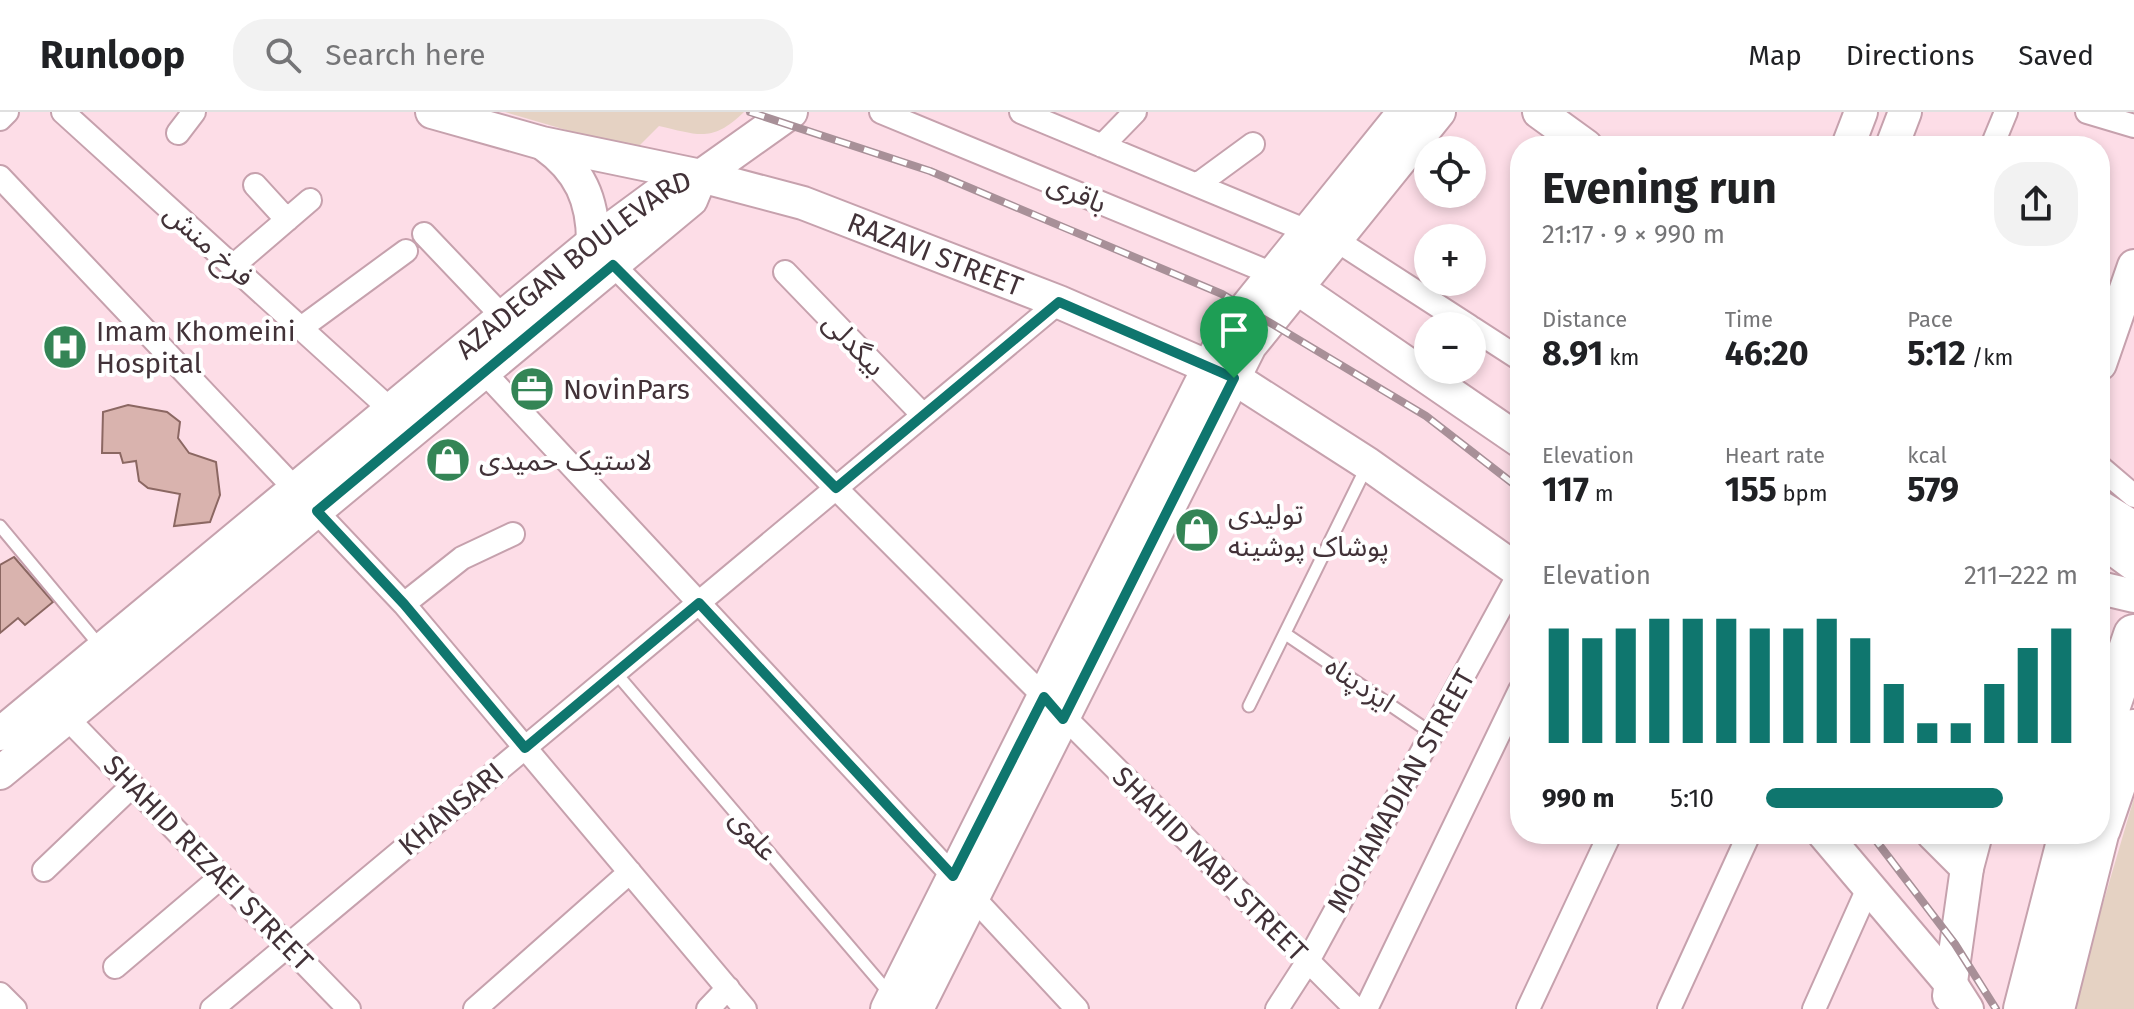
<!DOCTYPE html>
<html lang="en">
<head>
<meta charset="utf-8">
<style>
  :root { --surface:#fff; --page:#f2f2f2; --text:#202124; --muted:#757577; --line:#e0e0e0; --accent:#0f766e }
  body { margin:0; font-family:"Fira Sans","Noto Sans Arabic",sans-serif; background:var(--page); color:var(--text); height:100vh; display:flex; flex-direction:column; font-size:30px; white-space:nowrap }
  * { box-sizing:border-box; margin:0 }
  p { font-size:26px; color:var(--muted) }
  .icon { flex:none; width:44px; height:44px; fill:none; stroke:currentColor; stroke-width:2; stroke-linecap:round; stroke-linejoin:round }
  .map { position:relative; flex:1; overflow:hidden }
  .details { position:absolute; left:1510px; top:24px; width:600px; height:708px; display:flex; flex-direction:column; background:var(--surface); border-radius:32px; box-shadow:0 4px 12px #0003 }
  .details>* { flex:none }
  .controls { position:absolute; left:1414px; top:24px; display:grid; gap:16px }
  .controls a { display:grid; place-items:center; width:72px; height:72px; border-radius:50%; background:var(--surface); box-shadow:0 4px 12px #0003; font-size:40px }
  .pin { position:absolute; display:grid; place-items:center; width:68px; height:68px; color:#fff; margin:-82px -34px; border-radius:50% 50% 50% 0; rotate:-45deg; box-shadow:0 0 8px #0007 }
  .pin .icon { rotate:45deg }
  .round { display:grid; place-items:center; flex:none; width:84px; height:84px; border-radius:32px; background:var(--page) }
  .head { display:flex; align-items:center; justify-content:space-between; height:136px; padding:0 32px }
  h1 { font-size:44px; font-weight:700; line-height:60px }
  .stats { display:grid; grid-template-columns:repeat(3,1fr); gap:12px; height:136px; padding:8px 32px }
  .stats div { display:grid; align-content:center }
  .stats b { font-size:34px; font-weight:700 }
  .stats small { font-size:22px; font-weight:400 }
  .stats p { font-size:22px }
  .chart { height:224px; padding:16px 32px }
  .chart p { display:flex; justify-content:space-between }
  .chart svg { width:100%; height:144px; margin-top:8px; stroke:var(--accent); stroke-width:6 }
  ul { padding:0 32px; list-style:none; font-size:26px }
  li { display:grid; grid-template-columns:128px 96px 1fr; align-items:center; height:60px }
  li i { height:20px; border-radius:10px; background:var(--accent) }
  header { display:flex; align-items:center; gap:48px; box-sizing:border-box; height:112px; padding:0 40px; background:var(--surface); border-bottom:2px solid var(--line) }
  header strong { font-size:38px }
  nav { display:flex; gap:44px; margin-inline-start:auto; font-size:28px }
  .search { width:560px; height:72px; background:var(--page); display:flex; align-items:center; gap:20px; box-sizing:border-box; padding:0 28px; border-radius:32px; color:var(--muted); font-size:30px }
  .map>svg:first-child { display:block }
</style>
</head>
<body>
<header>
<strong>Runloop</strong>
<div class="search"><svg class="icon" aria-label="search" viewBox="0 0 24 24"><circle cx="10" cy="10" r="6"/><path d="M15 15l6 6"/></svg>Search here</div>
<nav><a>Map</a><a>Directions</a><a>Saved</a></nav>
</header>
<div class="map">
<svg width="2134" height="897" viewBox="0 0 2134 897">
  <rect width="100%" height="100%" fill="#fddde7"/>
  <path fill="#e5d2c3" d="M505,0H744C712,31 699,23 659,14L635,38Z
    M2134,686V897H2072Z"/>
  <path fill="#d9b3ae" stroke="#8b6762" stroke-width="2" d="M128,293L167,300L180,310L178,326L189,341L216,350L220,383L210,410L174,414L180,382L148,376L139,369L136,349L123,351L120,341H102L103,300Z
    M14,445L53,490L25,513L18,506L0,521V453Z"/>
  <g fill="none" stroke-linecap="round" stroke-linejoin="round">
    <g stroke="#c6a1ad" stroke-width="15">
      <path id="lane" d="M0,414L100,534
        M1287,523L1433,622
        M615,560L890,882
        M1249,594L1366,356"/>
    </g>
    <g stroke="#c6a1ad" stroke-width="26">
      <path id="street" d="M63,0L391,298
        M881,0L1273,162
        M1021,0L1307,119
        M2087,0L2134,14
        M0,7L7,0
        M178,21L194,0
        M1102,34L1135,0
        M1992,34L2006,0
        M0,65L404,492L745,897
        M255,73L287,108
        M1197,73L1253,32
        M424,122L503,205
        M1336,128L1469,214
        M613,153L1356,897
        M233,154L310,88
        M785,160L923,303
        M301,216L406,139
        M1472,216L1520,247
        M484,260L1077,897
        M2100,355L2134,384
        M404,492L462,446L513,422
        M67,606L349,897
        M44,758L132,674
        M115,855L221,765
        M0,882L15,897
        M212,897L1059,190
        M475,897L630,760
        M708,897L728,876
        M1277,897L1308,849L1520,460
        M1366,897L1520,578
        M1528,897L1610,722
        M1669,897L1749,722
        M1814,897L1869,774"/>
    </g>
    <g stroke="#c6a1ad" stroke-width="36">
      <g id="secondary">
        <path id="s1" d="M432,0L542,31L701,64L803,91L1059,190L1234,266L1368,352L1520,460"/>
        <path d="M1539,0L1586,34"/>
        <path d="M545,33C580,58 593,88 593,130"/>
        <path d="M1848,34L1861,0"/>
        <path d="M1892,34L1905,0"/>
        <path d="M1297,176L1520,329"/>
        <path d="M2100,252L2134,154"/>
        <path d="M2100,476L2134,484"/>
        <path id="s2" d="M0,622L593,130L669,74L701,64L791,0"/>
        <path d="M0,661L691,88L701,64"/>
        <path d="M1824,722L1951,872L1967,897"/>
        <path d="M1933,722L1967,756"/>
        <path d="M1949,884L1967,756L1976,722"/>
        <path d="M887,897L1227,219L1404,0"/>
        <path d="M917,897L1250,234L1439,0"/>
      </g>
    </g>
    <g stroke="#c6a1ad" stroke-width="38">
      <path id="primary" d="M2100,396L2134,417
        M2100,426L2134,451"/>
    </g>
    <g stroke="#c6a1ad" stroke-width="44">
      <path id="highway" d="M2100,623L2134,523
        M2100,717L2134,618
        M2024,897L2069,722
        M2054,897L2098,722"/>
    </g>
    <use href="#lane" stroke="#fff" stroke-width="11"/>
    <use href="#street" stroke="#fff" stroke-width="22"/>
    <use href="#secondary" stroke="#fff" stroke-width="32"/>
    <use href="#primary" stroke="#fff" stroke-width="34"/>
    <use href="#highway" stroke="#fff" stroke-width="40"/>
    <g stroke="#a89098" stroke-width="8">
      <path id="rail" d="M750,0L930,59L1222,182L1426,304L1520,377
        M1871,722L1955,832L1996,897"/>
    </g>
    <use href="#rail" stroke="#fff" stroke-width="5" stroke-dasharray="15" stroke-linecap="butt"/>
  </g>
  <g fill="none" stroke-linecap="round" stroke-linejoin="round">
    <g stroke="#fff" stroke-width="16">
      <path id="route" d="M613,153L836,376L1059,190L1234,266L1063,607L1044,585L953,764L699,491L525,636L404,492L317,399Z"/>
    </g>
    <use href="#route" stroke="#0f766e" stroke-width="10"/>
  </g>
  <defs>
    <g id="hospital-disc" transform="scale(2.3)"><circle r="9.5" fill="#348556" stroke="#fff"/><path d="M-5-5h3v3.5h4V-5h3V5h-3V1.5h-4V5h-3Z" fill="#fff"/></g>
    <g id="office-disc" transform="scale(2.3)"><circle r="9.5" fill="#348556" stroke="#fff"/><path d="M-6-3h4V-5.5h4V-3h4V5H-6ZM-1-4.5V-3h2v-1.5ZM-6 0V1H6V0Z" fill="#fff"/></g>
    <g id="shop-disc" transform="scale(2.3)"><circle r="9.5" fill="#348556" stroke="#fff"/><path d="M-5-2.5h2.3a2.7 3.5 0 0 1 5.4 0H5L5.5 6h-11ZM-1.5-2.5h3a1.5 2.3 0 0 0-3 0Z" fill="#fff"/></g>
  </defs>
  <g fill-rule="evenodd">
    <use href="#hospital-disc" x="65" y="235"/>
    <use href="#office-disc" x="532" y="277"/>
    <use href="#shop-disc" x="448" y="348"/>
    <use href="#shop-disc" x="1197" y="418"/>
  </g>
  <g text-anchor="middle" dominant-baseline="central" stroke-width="8" stroke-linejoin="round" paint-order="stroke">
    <g font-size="28" fill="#423238" stroke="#fff">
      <text transform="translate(1077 81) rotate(23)">باقری</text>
      <text transform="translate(209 133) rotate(42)">فرخ منش</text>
      <text stroke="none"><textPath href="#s1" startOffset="524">RAZAVI STREET</textPath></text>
      <text stroke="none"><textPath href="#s2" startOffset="742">AZADEGAN BOULEVARD</textPath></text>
      <text transform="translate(854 232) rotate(46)">بیگدلی</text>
      <text transform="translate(1360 572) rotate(34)">ایزدپناه</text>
      <text transform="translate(1401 679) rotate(-61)">MOHAMADIAN STREET</text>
      <text transform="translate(451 697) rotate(-40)">KHANSARI</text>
      <text transform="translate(754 723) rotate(50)">علوی</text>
      <text transform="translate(208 751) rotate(46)">SHAHID REZAEI STREET</text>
      <text transform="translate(1210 752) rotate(45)">SHAHID NABI STREET</text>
    </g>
    <g font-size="28" fill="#423238" stroke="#fff" text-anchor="start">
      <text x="96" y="219">Imam Khomeini<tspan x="96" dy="32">Hospital</tspan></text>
      <text x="563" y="277">NovinPars</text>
      <text x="479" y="348">لاستیک حمیدی</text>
      <text x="1228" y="402">تولیدی<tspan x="1228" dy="32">پوشاک پوشینه</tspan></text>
    </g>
  </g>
</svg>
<div class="controls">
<a><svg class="icon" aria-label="locate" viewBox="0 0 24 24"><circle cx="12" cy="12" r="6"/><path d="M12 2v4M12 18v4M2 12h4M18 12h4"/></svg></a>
<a>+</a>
<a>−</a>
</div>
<div class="pin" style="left:1234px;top:266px;background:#1e9e55"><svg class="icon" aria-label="arrive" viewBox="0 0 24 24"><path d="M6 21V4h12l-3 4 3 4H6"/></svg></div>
<section class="details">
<div class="head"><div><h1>Evening run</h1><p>21:17 · 9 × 990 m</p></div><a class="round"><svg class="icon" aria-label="share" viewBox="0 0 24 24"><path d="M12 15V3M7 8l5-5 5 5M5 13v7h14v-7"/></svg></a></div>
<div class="stats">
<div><p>Distance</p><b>8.91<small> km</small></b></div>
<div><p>Time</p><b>46:20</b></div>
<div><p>Pace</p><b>5:12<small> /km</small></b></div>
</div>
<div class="stats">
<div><p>Elevation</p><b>117<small> m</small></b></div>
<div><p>Heart rate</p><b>155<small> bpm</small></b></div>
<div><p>kcal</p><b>579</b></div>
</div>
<div class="chart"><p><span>Elevation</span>211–222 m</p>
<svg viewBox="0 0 160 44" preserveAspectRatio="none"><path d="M5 44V9M15 44V12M25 44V9M35 44V6M45 44V6M55 44V6M65 44V9M75 44V9M85 44V6M95 44V12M105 44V26M115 44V38M125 44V38M135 44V26M145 44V15M155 44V9"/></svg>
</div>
<ul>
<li><b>990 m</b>5:10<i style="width:76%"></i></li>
</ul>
</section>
</div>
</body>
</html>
